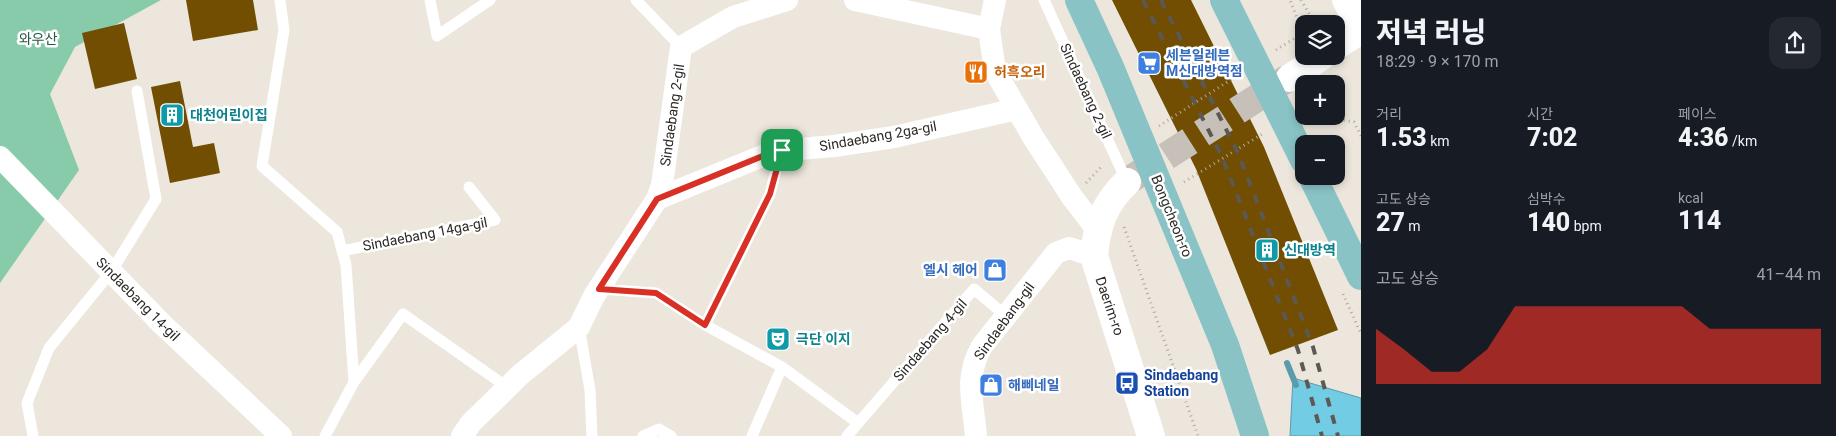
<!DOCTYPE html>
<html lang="ko">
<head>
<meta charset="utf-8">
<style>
  :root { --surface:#171b24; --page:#242831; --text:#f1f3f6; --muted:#9ea1a6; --accent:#d93025 }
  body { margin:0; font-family:Roboto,"Noto Sans KR",sans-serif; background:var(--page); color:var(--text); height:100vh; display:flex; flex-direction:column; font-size:19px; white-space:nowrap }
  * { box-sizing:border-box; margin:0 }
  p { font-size:16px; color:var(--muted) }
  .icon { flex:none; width:28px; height:28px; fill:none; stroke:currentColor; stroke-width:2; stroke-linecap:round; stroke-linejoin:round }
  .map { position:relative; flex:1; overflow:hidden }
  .sheet { display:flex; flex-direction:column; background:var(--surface); width:475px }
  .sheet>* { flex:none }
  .buttons { position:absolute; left:1295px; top:15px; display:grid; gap:10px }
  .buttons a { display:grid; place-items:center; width:50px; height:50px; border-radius:10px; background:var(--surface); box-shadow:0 2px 8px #0003; font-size:25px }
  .pin { position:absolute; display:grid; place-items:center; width:42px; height:42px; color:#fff; margin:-21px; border-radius:10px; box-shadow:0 2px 8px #0006 }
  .round { display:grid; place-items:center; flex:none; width:52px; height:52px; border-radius:15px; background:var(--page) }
  .headline { display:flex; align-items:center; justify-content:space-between; height:85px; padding:0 15px }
  h1 { font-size:28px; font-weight:800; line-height:38px }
  .metrics { display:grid; grid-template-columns:repeat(3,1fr); gap:8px; height:85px; padding:5px 15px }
  .metrics div { display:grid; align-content:center }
  .metrics b { font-size:25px; font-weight:800 }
  .metrics small { font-size:14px; font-weight:400 }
  .metrics p { font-size:14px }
  .chart { height:140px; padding:10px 15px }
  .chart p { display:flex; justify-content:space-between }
  .chart svg { width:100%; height:90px; margin-top:5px; fill:var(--accent); opacity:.7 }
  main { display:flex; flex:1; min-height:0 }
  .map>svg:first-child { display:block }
</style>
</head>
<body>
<main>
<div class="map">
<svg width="1361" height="436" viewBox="0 0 1361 436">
  <rect width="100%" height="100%" fill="#ece6dc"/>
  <path fill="#88cbab" d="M0,0H161L75,47L50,94L79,170L0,283Z"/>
  <path fill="#71cce4" stroke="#5c9bab" d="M1293,378L1361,398V436H1290Z"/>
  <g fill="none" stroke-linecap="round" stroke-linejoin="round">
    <path stroke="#5c9bab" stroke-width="6" d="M1287,363L1296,385"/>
  </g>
  <path fill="#714e01" d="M186,0H253L258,30L193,41Z
    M1112,0H1191L1264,147L1338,330L1270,355L1196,169Z
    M124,23L137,79L95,89L82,33Z
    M180,81L193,147L214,143L220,173L170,183L151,87Z"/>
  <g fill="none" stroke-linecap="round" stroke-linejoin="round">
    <path stroke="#c6c0b8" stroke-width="28" stroke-dasharray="28 14" stroke-linecap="butt" d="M1131,179L1288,78"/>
    <path stroke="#aea9a1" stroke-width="3" stroke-dasharray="1 4" stroke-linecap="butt" d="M1301,0L1314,22
      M1276,50L1303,33L1290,0
      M1314,116L1354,122L1361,136
      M1159,126L1235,77
      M1184,182L1264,133
      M1086,183L1103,165
      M1124,227L1198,436
      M1343,294L1361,334"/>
    <path stroke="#fff" stroke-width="11" d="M280,0L284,30L262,166L337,232L346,265L354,382L325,436
      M430,0L437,36L490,0
      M636,0L681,47
      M1044,0L1127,182
      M342,251L495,220L469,187
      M599,289L656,293L705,325L782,367L858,423
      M705,325L770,194L781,150
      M579,327L590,390L592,436
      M354,382L403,314L507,387
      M33,436L27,403L49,348L111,272L156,199L137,91
      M643,436L659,429L671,436
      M752,436L782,367
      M847,436L974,289L1006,316"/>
    <path stroke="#fff" stroke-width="22" d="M855,0L989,29L995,0
      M989,29L995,71L1033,137L1072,197L1098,231
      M0,157L162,324L281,436
      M657,199L775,151L834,146L894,137L1017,109
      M462,436L471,423L520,375L579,327L594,296L657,199L662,185L681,47L733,17L787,0
      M976,436C973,402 964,377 982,346L1056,253L1069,248L1094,256"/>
    <path stroke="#fff" stroke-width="28" d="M1346,0L1361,28
      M1336,46L1361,30
      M1290,78L1322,56
      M1127,182C1104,204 1097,224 1094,256L1151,436"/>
    <path stroke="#89c3c6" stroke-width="28" d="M1079,0L1110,67L1225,345L1255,436
      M1224,0L1304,160
      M1312,176L1361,276"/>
    <path stroke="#5c5954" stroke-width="4" stroke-dasharray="9 9" stroke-linecap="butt" d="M1143,0L1223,159L1298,350L1322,436
      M1161,0L1238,153L1313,347L1338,436"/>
  </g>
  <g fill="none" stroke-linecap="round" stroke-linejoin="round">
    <g stroke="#fff" stroke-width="10">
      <path id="route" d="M782,150L770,194L705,325L656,293L599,289L657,199L775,151Z"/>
    </g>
    <use href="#route" stroke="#d93025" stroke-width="6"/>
  </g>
  <defs>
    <g id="supermarket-square" transform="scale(1.25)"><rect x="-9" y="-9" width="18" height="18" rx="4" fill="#3f7fe0" stroke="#fff"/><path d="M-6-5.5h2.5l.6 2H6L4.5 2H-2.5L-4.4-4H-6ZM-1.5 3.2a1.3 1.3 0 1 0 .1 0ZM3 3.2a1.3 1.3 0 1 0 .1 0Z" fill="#fff"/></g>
    <g id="restaurant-square" transform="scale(1.25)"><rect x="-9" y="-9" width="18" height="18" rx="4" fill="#e8710a" stroke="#fff"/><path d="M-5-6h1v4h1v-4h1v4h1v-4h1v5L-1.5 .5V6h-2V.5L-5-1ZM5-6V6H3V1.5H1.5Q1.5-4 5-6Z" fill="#fff"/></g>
    <g id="building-square" transform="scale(1.25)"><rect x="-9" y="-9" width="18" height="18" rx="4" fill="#0f9aa8" stroke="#fff"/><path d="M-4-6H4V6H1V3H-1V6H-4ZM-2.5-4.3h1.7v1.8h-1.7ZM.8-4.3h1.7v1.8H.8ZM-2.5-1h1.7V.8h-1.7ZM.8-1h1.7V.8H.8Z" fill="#fff"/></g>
    <g id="shop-square" transform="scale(1.25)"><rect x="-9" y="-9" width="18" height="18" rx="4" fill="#3f7fe0" stroke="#fff"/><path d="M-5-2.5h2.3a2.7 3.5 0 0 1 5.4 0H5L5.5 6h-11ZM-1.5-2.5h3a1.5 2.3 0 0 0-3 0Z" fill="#fff"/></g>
    <g id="theatre-square" transform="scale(1.25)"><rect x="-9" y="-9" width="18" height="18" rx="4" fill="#0f9aa8" stroke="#fff"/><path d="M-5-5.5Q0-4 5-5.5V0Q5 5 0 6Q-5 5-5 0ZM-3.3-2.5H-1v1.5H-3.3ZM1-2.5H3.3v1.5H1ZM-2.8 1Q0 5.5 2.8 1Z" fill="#fff"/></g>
    <g id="bus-square" transform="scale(1.25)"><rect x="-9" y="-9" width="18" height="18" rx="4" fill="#1a4fb4" stroke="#fff"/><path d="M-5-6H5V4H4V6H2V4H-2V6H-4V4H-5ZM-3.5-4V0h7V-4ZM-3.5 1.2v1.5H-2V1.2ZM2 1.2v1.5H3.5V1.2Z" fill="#fff"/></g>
  </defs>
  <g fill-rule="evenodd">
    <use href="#supermarket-square" x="1149" y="63"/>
    <use href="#restaurant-square" x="976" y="72"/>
    <use href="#building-square" x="172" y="115"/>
    <use href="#building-square" x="1267" y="250"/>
    <use href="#shop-square" x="995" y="270"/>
    <use href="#theatre-square" x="778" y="339"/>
    <use href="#bus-square" x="1127" y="383"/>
    <use href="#shop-square" x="991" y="385"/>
  </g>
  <g text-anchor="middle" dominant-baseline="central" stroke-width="5" stroke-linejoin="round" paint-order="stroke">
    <g font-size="14" fill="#205b43" stroke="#fff">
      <text x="38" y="39">와우산</text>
    </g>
    <g font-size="14" font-weight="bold" fill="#366cbe" stroke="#fff" text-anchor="start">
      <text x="1166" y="55">세븐일레븐<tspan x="1166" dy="16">M신대방역점</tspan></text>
      <text x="978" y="270" text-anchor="end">엘시 헤어</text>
      <text x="1008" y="385">해삐네일</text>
    </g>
    <g font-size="14" font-weight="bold" fill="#c56008" stroke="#fff" text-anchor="start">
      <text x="994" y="72">허흑오리</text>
    </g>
    <g font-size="14" fill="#2c2a26" stroke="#fff">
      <text transform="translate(1086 91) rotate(65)">Sindaebang 2-gil</text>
      <text transform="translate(672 115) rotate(-82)">Sindaebang 2-gil</text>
      <text transform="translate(878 136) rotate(-10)">Sindaebang 2ga-gil</text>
      <text transform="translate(1172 216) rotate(68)">Bongcheon-ro</text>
      <text transform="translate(425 234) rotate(-11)">Sindaebang 14ga-gil</text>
      <text transform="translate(138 299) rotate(45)">Sindaebang 14-gil</text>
      <text transform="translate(1110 306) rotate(71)">Daerim-ro</text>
      <text transform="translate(1004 321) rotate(-54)">Sindaebang-gil</text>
      <text transform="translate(930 340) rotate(-49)">Sindaebang 4-gil</text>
    </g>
    <g font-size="14" font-weight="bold" fill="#0d838f" stroke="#fff" text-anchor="start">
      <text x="190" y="115">대천어린이집</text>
      <text x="1284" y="250">신대방역</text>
      <text x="796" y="339">극단 이지</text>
    </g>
    <g font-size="14" font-weight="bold" fill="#164399" stroke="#fff" text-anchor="start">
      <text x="1144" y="375">Sindaebang<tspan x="1144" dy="16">Station</tspan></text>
    </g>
  </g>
</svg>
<div class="buttons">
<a><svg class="icon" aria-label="layers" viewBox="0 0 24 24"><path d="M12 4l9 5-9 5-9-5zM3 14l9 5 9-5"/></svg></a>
<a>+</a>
<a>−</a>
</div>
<div class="pin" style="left:782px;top:150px;background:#1e9e55"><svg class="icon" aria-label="arrive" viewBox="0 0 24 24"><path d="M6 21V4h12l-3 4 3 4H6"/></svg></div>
</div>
<section class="sheet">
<div class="headline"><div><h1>저녁 러닝</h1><p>18:29 · 9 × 170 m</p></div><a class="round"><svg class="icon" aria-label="share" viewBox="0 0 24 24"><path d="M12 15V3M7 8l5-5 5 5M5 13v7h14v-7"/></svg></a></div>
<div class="metrics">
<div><p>거리</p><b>1.53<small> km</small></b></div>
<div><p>시간</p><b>7:02</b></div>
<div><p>페이스</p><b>4:36<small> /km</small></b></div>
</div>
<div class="metrics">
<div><p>고도 상승</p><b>27<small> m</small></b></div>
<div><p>심박수</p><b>140<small> bpm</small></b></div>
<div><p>kcal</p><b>114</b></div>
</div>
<div class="chart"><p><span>고도 상승</span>41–44 m</p>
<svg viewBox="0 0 160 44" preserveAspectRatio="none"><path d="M0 44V17L10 27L20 38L30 38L40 27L50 6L60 6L70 6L80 6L90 6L100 6L110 6L120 17L130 17L140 17L150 17L160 17V44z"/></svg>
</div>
</section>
</main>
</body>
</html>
